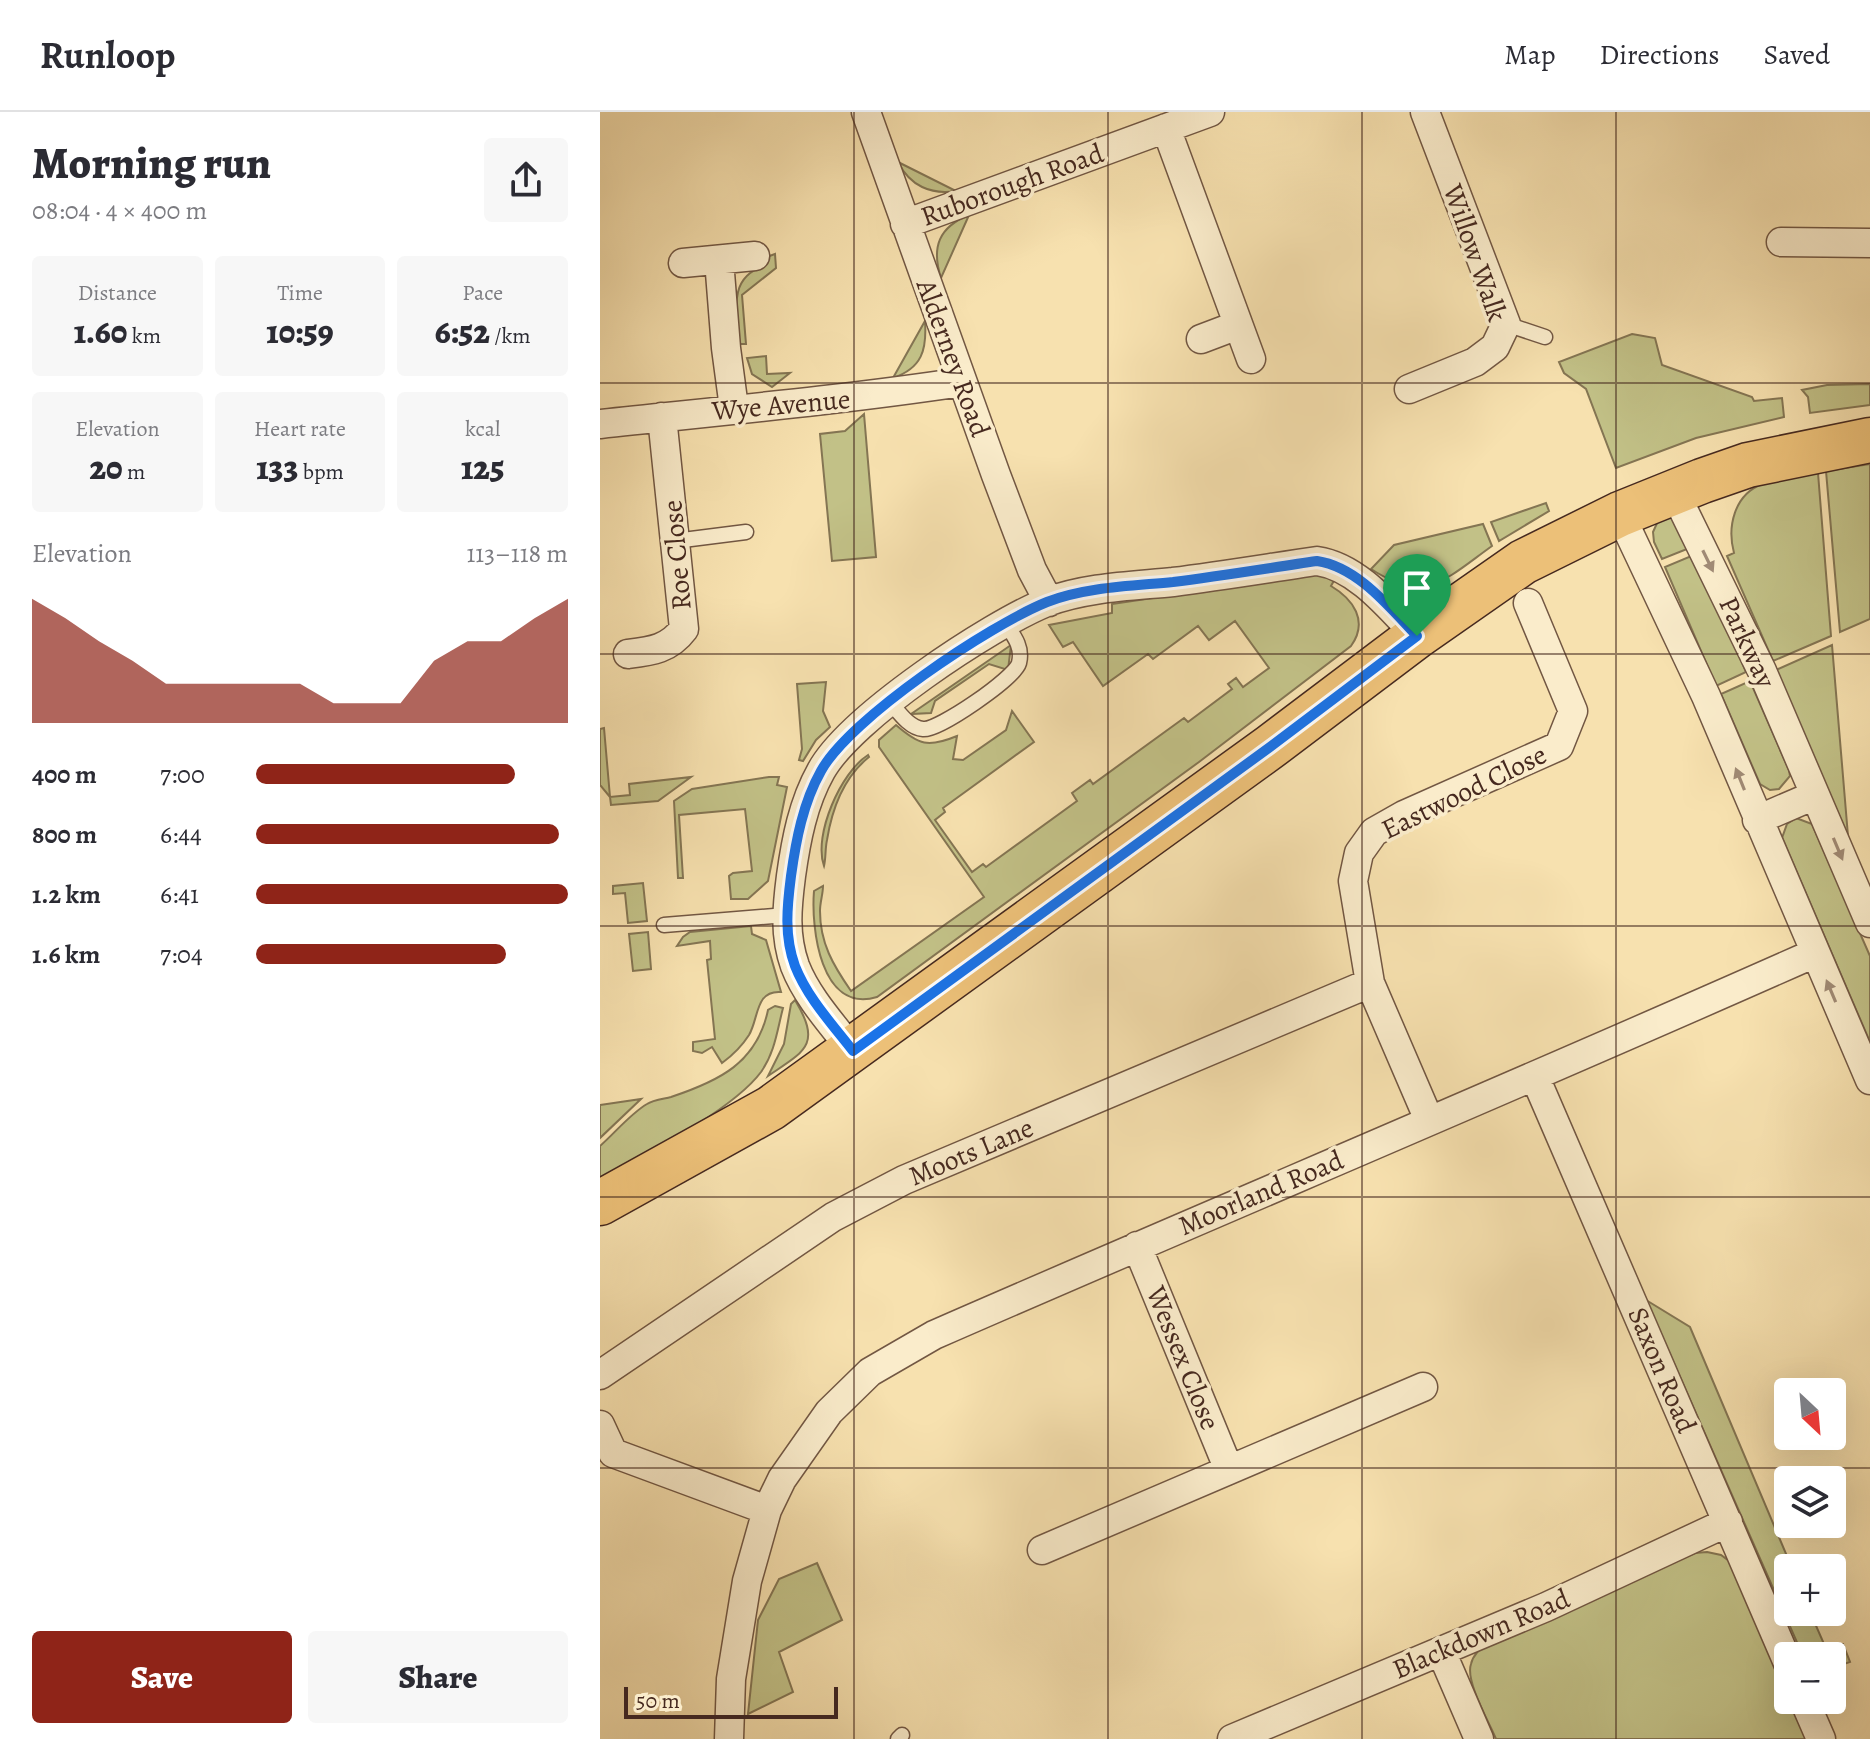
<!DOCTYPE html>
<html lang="en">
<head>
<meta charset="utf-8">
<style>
  :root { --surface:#fff; --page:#f7f7f7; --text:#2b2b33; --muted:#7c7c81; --line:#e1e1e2; --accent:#8f2418 }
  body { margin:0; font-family:Alegreya,serif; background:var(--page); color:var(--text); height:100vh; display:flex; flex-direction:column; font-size:30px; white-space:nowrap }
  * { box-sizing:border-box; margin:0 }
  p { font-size:26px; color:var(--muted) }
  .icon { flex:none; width:44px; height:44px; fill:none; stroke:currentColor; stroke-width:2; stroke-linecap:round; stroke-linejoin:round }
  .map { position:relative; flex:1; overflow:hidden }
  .drawer { display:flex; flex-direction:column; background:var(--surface); width:600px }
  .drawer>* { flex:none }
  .needle { width:52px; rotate:154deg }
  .fabs { position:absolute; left:1174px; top:1266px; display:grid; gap:16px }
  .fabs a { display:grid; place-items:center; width:72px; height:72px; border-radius:8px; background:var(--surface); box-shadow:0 8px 32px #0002; font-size:40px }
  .scale { position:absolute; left:24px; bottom:20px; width:214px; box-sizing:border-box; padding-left:8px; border:4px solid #46291f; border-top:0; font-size:22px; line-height:28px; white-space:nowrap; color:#46291f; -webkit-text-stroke:6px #faeccb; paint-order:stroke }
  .pin { position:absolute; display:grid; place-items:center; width:68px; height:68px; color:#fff; margin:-82px -34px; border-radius:50% 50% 50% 0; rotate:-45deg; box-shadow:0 0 8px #0007 }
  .pin .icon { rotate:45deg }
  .round { display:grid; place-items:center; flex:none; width:84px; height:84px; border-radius:8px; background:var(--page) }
  .summary { display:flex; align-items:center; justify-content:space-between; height:136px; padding:0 32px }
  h1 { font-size:44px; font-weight:800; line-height:60px }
  .figures { display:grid; grid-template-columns:repeat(3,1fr); gap:12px; height:136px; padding:8px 32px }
  .figures div { display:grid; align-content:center; border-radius:8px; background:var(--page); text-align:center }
  .figures b { font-size:34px; font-weight:800 }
  .figures small { font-size:22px; font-weight:400 }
  .figures p { font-size:22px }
  .chart { height:224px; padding:16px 32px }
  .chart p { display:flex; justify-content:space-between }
  .chart svg { width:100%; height:144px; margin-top:8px; fill:var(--accent); opacity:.7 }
  .action { display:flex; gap:16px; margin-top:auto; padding:16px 32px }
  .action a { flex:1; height:92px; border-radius:8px; background:var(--accent); color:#fff; font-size:32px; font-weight:800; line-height:92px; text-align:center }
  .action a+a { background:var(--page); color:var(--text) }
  ul { padding:0 32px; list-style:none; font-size:26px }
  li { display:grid; grid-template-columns:128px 96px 1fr; align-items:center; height:60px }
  li i { height:20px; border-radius:10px; background:var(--accent) }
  header { display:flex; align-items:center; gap:48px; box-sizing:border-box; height:112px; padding:0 40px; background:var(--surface); border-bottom:2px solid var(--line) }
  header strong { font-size:38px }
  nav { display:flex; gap:44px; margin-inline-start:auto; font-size:28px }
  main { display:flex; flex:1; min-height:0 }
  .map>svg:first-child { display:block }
</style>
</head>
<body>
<header>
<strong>Runloop</strong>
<nav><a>Map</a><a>Directions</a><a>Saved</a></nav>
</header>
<main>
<section class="drawer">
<div class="summary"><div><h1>Morning run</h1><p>08:04 · 4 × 400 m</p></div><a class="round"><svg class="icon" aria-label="share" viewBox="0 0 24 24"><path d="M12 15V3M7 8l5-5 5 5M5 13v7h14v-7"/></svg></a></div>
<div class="figures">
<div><p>Distance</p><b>1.60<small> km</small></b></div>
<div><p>Time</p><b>10:59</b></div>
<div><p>Pace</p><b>6:52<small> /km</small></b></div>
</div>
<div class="figures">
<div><p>Elevation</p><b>20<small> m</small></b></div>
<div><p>Heart rate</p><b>133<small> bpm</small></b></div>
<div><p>kcal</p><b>125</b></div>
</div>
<div class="chart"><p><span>Elevation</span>113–118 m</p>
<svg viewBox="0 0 160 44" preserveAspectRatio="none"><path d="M0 44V6L10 12L20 19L30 25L40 32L50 32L60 32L70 32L80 32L90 38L100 38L110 38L120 25L130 19L140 19L150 12L160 6V44z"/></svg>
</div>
<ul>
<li><b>400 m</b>7:00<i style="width:83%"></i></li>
<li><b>800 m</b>6:44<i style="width:97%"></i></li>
<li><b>1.2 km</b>6:41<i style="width:100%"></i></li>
<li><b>1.6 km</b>7:04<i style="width:80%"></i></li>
</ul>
<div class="action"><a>Save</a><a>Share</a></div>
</section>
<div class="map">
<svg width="1270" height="1627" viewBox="0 0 1270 1627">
  <rect width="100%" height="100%" fill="#f7e1af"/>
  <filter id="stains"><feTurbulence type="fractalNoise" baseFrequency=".0025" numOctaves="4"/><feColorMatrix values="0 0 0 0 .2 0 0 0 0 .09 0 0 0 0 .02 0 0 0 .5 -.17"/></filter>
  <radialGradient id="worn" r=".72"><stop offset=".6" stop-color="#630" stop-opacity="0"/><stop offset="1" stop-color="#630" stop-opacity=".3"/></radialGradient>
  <path fill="#c2c187" stroke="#847553" stroke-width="2" d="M298,50L356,79C331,83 310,74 298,50Z
    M369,103L341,166C331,135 339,115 369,103Z
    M175,142L176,156L142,183L146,232H139C137,201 127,166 164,154V146Z
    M325,209C327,238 322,256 293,266Z
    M1032,222L1055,226L1062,253L1152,285L1154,289L1182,286L1184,305L1096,326L1016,356L986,277L964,261L959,250Z
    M166,244L167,262L190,261L172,275L152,262L147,246Z
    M1270,272V293L1210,301L1208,285L1202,278L1227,273Z
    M264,302L276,445L232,449L220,322L245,319Z
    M1270,352V507L1240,520L1226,359Z
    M1218,361L1231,524L1173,549L1127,444L1134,441C1127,415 1134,383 1162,372C1179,365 1200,364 1218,361Z
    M946,391L949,399L899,429L891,410Z
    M1071,404L1092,435L1062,447L1054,430L1053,420L1058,409Z
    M883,412L892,434C847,466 826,493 771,457L794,433Z
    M1096,442L1146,560L1116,574L1065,455Z
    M716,462L735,467L731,474C753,487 769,509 751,534L599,650L277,885C220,902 211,815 214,779L223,774C223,782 220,790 220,799C220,831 233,853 251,879L384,785L279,635V628L296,613C319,633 328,636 357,624L353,647L363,648L406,618L412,599L434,630L343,696L345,700L335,708L372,760L383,752L386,755L477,689L472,681L490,668L493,672L584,606L588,610L632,577L628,572L636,566L643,575L669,556L635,509L609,528L598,514L553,547L548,542L503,574L473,530L463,535L449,513L512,501V492Z
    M411,533L408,558L389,552L335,589L331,601L311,602Z
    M1232,533L1248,724L1176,558Z
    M1150,569L1189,658L1190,664L1179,677L1170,678L1160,672L1121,582Z
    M226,570L223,599L230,615L216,628L203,649L199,648L202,637L197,572Z
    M4,616L10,685L30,683L29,672L91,665L58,689L11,693L10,685L0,673V617Z
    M268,643L269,645C244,665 232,697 227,728C225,737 226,746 224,754C213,723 241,660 268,643Z
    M169,665H179L177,673L187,675L168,769L148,787H131L129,764L133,761L152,759L145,697L79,703L83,766H78L74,689L92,677Z
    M1196,706L1212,712L1270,844V930L1182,726L1187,712Z
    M43,771L47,809L28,811L25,781L13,782V774Z
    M151,814L152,822L166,828L181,880C155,878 159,906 149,923C142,934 133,943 122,951L112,935L102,941L93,939V930L115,927L107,848L111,847L110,829L77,834L83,825L90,820Z
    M48,820L51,857L33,859L29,822Z
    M195,888C222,933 205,939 168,964L184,932L191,892Z
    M175,894L183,896C177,919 175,940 161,960C133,998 43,1044 0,1068V1034C15,1021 30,1002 47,992C53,988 63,987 71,985C119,969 157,951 168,898Z
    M41,987L0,1026V993Z
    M1046,1188L1090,1215L1192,1456H1188V1500H1210L1224,1532H1243L1250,1550L1232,1556V1544H1203Z
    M1107,1440L1121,1443L1133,1452L1188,1579V1588H1192L1209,1627H896C889,1610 865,1569 871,1552C873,1543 880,1537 887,1531L1095,1441Z
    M217,1451L242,1508L179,1540L193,1580L148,1602L158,1508L179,1467Z"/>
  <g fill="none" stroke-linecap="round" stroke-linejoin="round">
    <g stroke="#725743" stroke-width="17">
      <path id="service" d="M906,212L945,225
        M75,429L146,420
        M290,590C298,599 309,616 323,617C338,619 415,566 419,551C423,535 414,524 405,511
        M64,813L186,803
        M298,1627L302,1623"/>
    </g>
    <g stroke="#725743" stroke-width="31">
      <path id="minor" d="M266,0L396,363L432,458L449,490
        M566,16L651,247
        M305,112L610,0
        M1181,130L1270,131
        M119,148L126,236L134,296
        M83,151L155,144
        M601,227L638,213
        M809,277L875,250L895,235L906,212L825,0
        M0,312C121,299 242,288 362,270
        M1074,379L1162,559L1270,811
        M1020,402L1106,584L1270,968
        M28,542C52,539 69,537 84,517L62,305
        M1157,708L1215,683
        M253,939C232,912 207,885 195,854C184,823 187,795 191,764C196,728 203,691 221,659C250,606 390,513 447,490C486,475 533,474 573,470C621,464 669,456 717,449C758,455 790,496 817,524
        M935,965L1188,1551
        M829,1008L770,871L753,769L759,741L774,720L804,703L959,634L973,599L928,491
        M537,1134L629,1358
        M0,1263L233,1105L304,1068L770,871
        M0,1313L13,1341L167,1398
        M442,1438L823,1275
        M841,1539L879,1627
        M1204,1588L1221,1627
        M129,1627L131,1567L147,1469L167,1398L182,1367L229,1300L270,1260L334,1223C627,1095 923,971 1215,841
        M632,1627L946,1495L1128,1410"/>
    </g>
    <g stroke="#46291f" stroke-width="47">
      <path id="primary" d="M0,1091L171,996L670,635L817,524L923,450L1020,402L1102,369L1148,353L1270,328"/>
    </g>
    <use href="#service" stroke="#faeccb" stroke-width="14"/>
    <use href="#minor" stroke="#faeccb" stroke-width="28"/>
    <use href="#primary" stroke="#ecc078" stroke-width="44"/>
  </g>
  <defs><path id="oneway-solid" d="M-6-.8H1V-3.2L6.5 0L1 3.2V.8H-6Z" transform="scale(2)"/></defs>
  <g fill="#a08a75">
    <use href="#oneway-solid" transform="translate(1108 449) rotate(64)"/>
    <use href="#oneway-solid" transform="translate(1140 667) rotate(-112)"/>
    <use href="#oneway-solid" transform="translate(1238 737) rotate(67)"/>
    <use href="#oneway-solid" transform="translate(1231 879) rotate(-113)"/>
  </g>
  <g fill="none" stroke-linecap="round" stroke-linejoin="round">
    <g stroke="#fff" stroke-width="16">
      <path id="route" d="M717,449C758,455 790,496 817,524L670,635L253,939C232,912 207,885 195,854C184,824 187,795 191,764C196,728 203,691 221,659C250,606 390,513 447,490C486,475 532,474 573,470C621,464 669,456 717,449Z"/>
    </g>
    <use href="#route" stroke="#1a73e8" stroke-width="10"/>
  </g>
  <path fill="none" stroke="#46291f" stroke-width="2" stroke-opacity="0.55" d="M254,0V1627M508,0V1627M762,0V1627M1016,0V1627M0,271H1270M0,542H1270M0,814H1270M0,1085H1270M0,1356H1270"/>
  <g text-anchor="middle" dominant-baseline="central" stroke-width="7" stroke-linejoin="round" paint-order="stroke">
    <g font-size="28" fill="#46291f" stroke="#faeccb">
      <text transform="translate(412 73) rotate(-20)">Ruborough Road</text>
      <text transform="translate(875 141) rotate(71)">Willow Walk</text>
      <text transform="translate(353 246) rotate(70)">Alderney Road</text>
      <text transform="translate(181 293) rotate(-5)">Wye Avenue</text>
      <text transform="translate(77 443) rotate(-95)">Roe Close</text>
      <text transform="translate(1147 530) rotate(65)">Parkway</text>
      <text transform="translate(864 680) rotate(-26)">Eastwood Close</text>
      <text transform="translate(371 1040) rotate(-23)">Moots Lane</text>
      <text transform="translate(661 1081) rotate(-23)">Moorland Road</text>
      <text transform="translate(583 1246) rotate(68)">Wessex Close</text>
      <text transform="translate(1062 1258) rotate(67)">Saxon Road</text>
      <text transform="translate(881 1522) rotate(-23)">Blackdown Road</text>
    </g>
  </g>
  <rect width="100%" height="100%" filter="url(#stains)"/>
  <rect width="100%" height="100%" fill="url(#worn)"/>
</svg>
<div class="fabs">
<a><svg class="needle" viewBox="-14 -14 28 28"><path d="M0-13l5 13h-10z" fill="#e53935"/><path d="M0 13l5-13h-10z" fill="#7c7c81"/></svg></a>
<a><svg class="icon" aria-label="layers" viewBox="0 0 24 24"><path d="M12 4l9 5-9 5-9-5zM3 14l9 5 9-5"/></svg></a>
<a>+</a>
<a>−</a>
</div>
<div class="scale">50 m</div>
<div class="pin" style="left:817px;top:524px;background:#1e9e55"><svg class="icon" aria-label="arrive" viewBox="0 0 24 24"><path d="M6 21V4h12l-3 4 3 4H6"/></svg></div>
</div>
</main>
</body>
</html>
